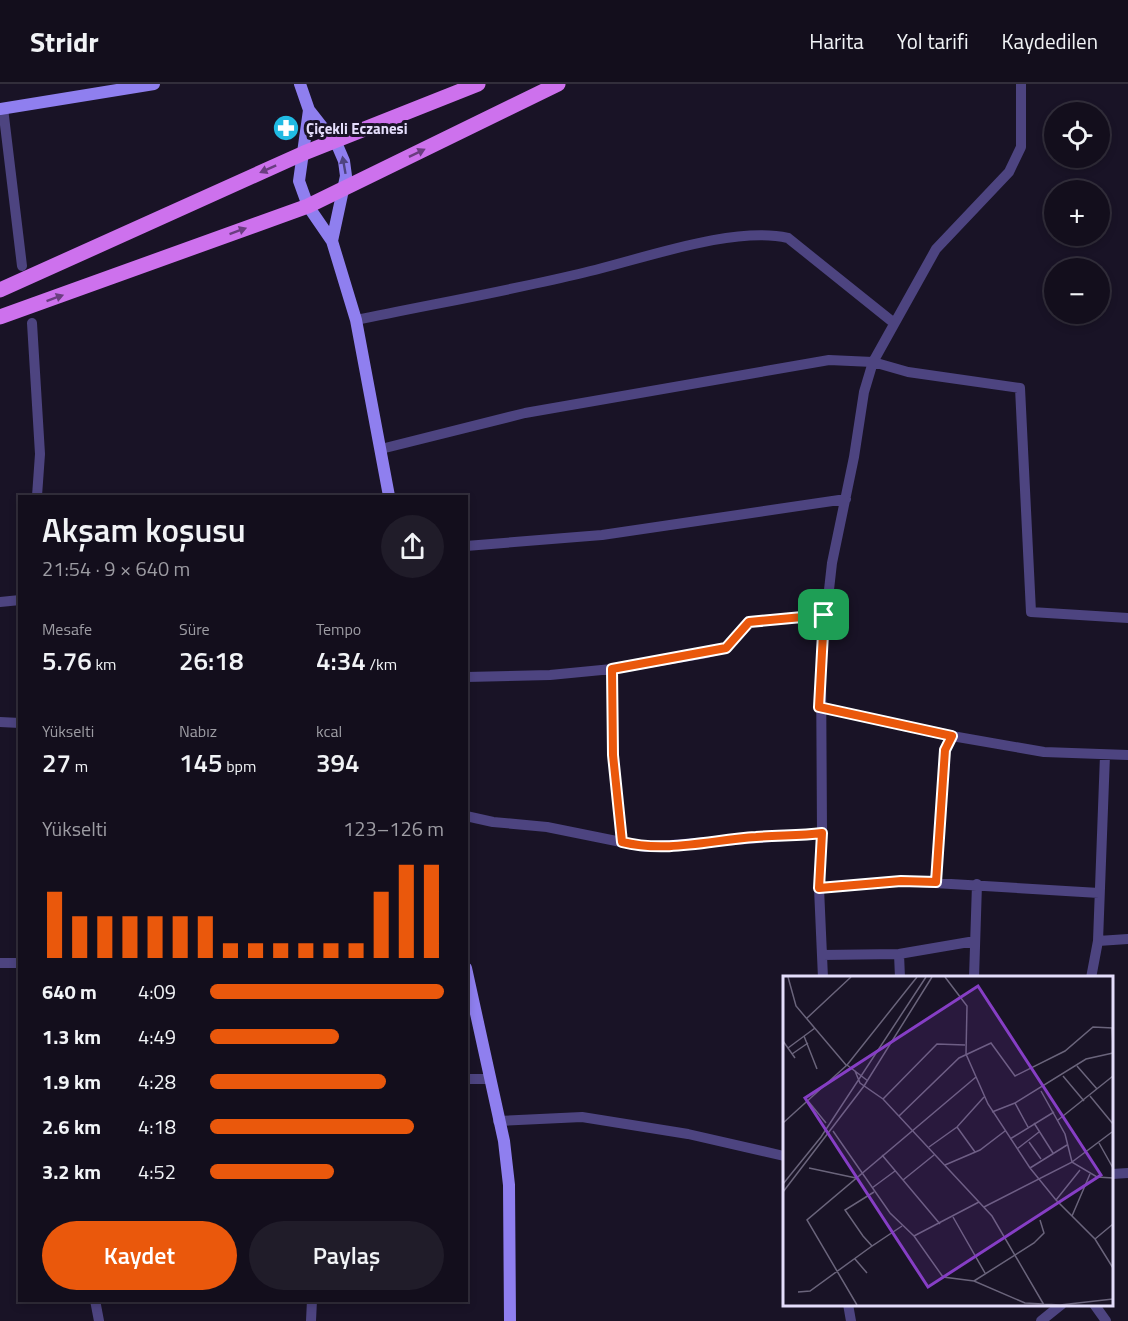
<!DOCTYPE html>
<html lang="tr">
<head>
<meta charset="utf-8">
<style>
  :root { --surface:#130e1c; --page:#201c29; --text:#f1f3f6; --muted:#9d9ca3; --line:#322e3b; --accent:#ea580c }
  body { margin:0; font-family:"Titillium Web",sans-serif; background:var(--page); color:var(--text); height:100vh; display:flex; flex-direction:column; font-size:22px; white-space:nowrap }
  * { box-sizing:border-box; margin:0 }
  p { font-size:20px; color:var(--muted) }
  .icon { flex:none; width:33px; height:33px; fill:none; stroke:currentColor; stroke-width:2; stroke-linecap:round; stroke-linejoin:round }
  .map { position:relative; flex:1; overflow:hidden }
  .details { position:absolute; left:18px; top:411px; width:450px; height:807px; display:flex; flex-direction:column; background:var(--surface); border-radius:0px; box-shadow:0 3px 9px #0003,0 0 0 2px var(--line) }
  .details>* { flex:none }
  .fabs { position:absolute; left:1044px; top:18px; display:grid; gap:12px }
  .fabs a { display:grid; place-items:center; width:66px; height:66px; border-radius:50%; background:var(--surface); box-shadow:0 3px 9px #0003,0 0 0 2px var(--line); font-size:30px }
  .pin { position:absolute; display:grid; place-items:center; width:51px; height:51px; color:#fff; margin:-26px; border-radius:12px; box-shadow:0 3px 9px #0006 }
  .round { display:grid; place-items:center; flex:none; width:63px; height:63px; border-radius:32px; background:var(--page) }
  .overview { display:flex; align-items:center; justify-content:space-between; height:102px; padding:0 24px }
  h1 { font-size:33px; font-weight:600; line-height:45px }
  .figures { display:grid; grid-template-columns:repeat(3,1fr); gap:9px; height:102px; padding:6px 24px }
  .figures div { display:grid; align-content:center }
  .figures b { font-size:26px; font-weight:600 }
  .figures small { font-size:16px; font-weight:400 }
  .figures p { font-size:16px }
  .chart { height:168px; padding:12px 24px }
  .chart p { display:flex; justify-content:space-between }
  .chart svg { width:100%; height:108px; margin-top:6px; stroke:var(--accent); stroke-width:6 }
  .primary-button { display:flex; gap:12px; margin-top:auto; padding:12px 24px }
  .primary-button a { flex:1; height:69px; border-radius:36px; background:var(--accent); color:#fff; font-size:24px; font-weight:600; line-height:69px; text-align:center }
  .primary-button a+a { background:var(--page); color:var(--text) }
  ul { padding:0 24px; list-style:none; font-size:20px }
  li { display:grid; grid-template-columns:96px 72px 1fr; align-items:center; height:45px }
  li i { height:15px; border-radius:8px; background:var(--accent) }
  header { display:flex; align-items:center; gap:36px; box-sizing:border-box; height:84px; padding:0 30px; background:var(--surface); border-bottom:2px solid var(--line) }
  header strong { font-size:28px }
  nav { display:flex; gap:33px; margin-inline-start:auto; font-size:21px }
  .map>svg:first-child { display:block }
</style>
</head>
<body>
<header>
<strong>Stridr</strong>
<nav><a>Harita</a><a>Yol tarifi</a><a>Kaydedilen</a></nav>
</header>
<div class="map">
<svg width="1128" height="1237" viewBox="0 0 1128 1237">
  <rect width="100%" height="100%" fill="#191326"/>
  <g fill="none" stroke-linecap="round" stroke-linejoin="round">
    <path stroke="#4d4480" stroke-width="10" d="M3,24L22,182
      M356,236C428,221 502,208 574,191C635,178 730,141 788,154L894,239
      M32,239L40,370L37,412
      M381,365L525,329L829,276L873,278L908,288L1020,304L1031,528L1128,534
      M466,462L602,451L846,415
      M0,518L20,516
      M612,585L613,671L622,758
      M466,593L550,591L612,585L707,569L726,564L749,538L824,531
      M819,623L952,652
      M0,638L20,639
      M466,732L493,738L547,743L646,763L822,749
      M936,798L945,666L952,652L1044,668L1128,671
      M819,804L901,797L1099,809
      M1098,857L1128,855
      M899,870L900,894
      M822,871L899,870L975,857
      M0,879H20
      M823,894L819,804L822,749L821,577L832,479L854,373L864,308L873,278L936,165L1009,88L1021,63V0
      M974,894L977,800
      M1091,894L1098,857L1105,671
      M466,995H490
      M498,1037L582,1033L688,1050L784,1072
      M1112,1090L1128,1089
      M95,1216L99,1237
      M848,1220L851,1237
      M1094,1220L1106,1237
      M311,1237L312,1216
      M1041,1237L1062,1220"/>
    <path stroke="#8f7fef" stroke-width="12" d="M300,0L309,26L338,63L344,77L346,92L332,157
      M0,25L154,0
      M309,26L299,97L308,122L332,157L356,236L389,412
      M466,884L504,1057L509,1101L510,1237"/>
    <path stroke="#cd71ed" stroke-width="15" d="M0,206L304,69L478,0
      M0,233L308,122L558,0"/>
  </g>
  <defs><path id="oneway-solid" d="M-6-.8H1V-3.2L6.5 0L1 3.2V.8H-6Z" transform="scale(1.5)"/></defs>
  <g fill="#6a3d80">
    <use href="#oneway-solid" transform="translate(417 69) rotate(-26)"/>
    <use href="#oneway-solid" transform="translate(268 85) rotate(156)"/>
    <use href="#oneway-solid" transform="translate(238 147) rotate(-20)"/>
    <use href="#oneway-solid" transform="translate(55 214) rotate(-20)"/>
  </g>
  <use fill="#4e4480" href="#oneway-solid" transform="translate(344 81) rotate(-100)"/>
  <g fill="none" stroke-linecap="round" stroke-linejoin="round">
    <g stroke="#fff" stroke-width="12">
      <path id="route" d="M824,531L819,623L952,652L945,666L936,798L901,797L819,804L822,749C800,752 778,751 756,753C711,756 667,769 622,758L613,671L612,585L726,564L749,538Z"/>
    </g>
    <use href="#route" stroke="#ea580c" stroke-width="8"/>
  </g>
  <defs>
    <g id="pharmacy-disc" transform="scale(1.35)"><circle r="9.5" fill="#20bae3" stroke="#191326"/><path d="M-2-6h4v4h4v4h-4v4h-4v-4h-4v-4h4Z" fill="#fff"/></g>
  </defs>
  <g fill-rule="evenodd">
    <use href="#pharmacy-disc" x="286" y="44"/>
  </g>
  <g text-anchor="middle" dominant-baseline="central" stroke-width="6" stroke-linejoin="round" paint-order="stroke">
    <g font-size="15" font-weight="bold" fill="#e4ddfb" stroke="#191326" text-anchor="start">
      <text x="306" y="44">Çiçekli Eczanesi</text>
    </g>
  </g>
  <g transform="translate(783 892)">
    <rect width="330" height="330" fill="#191326"/>
    <path fill="none" stroke="#6a647b" stroke-width="1.5" d="M5,1L13,30L63,89M162,1L184,30L183,78L205,128L247,192L273,224L312,263L330,292M24,42L68,1M329,52L330,70M21,60L34,93M0,65L12,82M5,72L32,52M9,78L25,67M64,89L85,105M294,90L314,113M72,95L77,107L100,123L209,240L261,329M280,100L301,125M258,115L282,158L289,186L329,156M307,120L330,148M100,123L154,68L182,69M25,125L43,147M209,136L232,127M116,140L176,82L208,67L232,100L282,75L310,51L330,52M275,144L330,100M0,147L64,89L134,1M251,147L270,177M174,151L192,176M245,151L232,127L303,83L330,77M50,155L107,237L131,260L160,301L191,305L242,327L277,329M227,163L271,136M246,166L258,183M316,167L330,192M146,171L174,151L201,121M234,173L256,156M99,179L157,248M162,189L197,174L222,155M26,192L73,202M247,192L284,169M120,204L151,179M0,208L38,161L143,1M89,212L112,195M0,216L81,110L149,1M91,216L62,234L80,260L89,270L119,250M273,224L297,194M201,231L289,186L314,201L330,202M289,240L307,198M170,241L202,297M131,260L196,226M312,263L330,248M72,283L84,297M191,305L251,267L261,257L257,244M15,316L27,315L89,270M74,329L24,244L193,101M277,329L330,323"/>
    <path fill="#863ec5" fill-opacity="0.15" stroke="#863ec5" stroke-width="3" d="M195,10L318,199L145,311L22,122Z"/>
    <rect width="330" height="330" fill="none" stroke="#e4ddfb" stroke-width="3"/>
  </g>
</svg>
<div class="fabs">
<a><svg class="icon" aria-label="locate" viewBox="0 0 24 24"><circle cx="12" cy="12" r="6"/><path d="M12 2v4M12 18v4M2 12h4M18 12h4"/></svg></a>
<a>+</a>
<a>−</a>
</div>
<div class="pin" style="left:824px;top:531px;background:#1e9e55"><svg class="icon" aria-label="arrive" viewBox="0 0 24 24"><path d="M6 21V4h12l-3 4 3 4H6"/></svg></div>
<section class="details">
<div class="overview"><div><h1>Akşam koşusu</h1><p>21:54 · 9 × 640 m</p></div><a class="round"><svg class="icon" aria-label="share" viewBox="0 0 24 24"><path d="M12 15V3M7 8l5-5 5 5M5 13v7h14v-7"/></svg></a></div>
<div class="figures">
<div><p>Mesafe</p><b>5.76<small> km</small></b></div>
<div><p>Süre</p><b>26:18</b></div>
<div><p>Tempo</p><b>4:34<small> /km</small></b></div>
</div>
<div class="figures">
<div><p>Yükselti</p><b>27<small> m</small></b></div>
<div><p>Nabız</p><b>145<small> bpm</small></b></div>
<div><p>kcal</p><b>394</b></div>
</div>
<div class="chart"><p><span>Yükselti</span>123–126 m</p>
<svg viewBox="0 0 160 44" preserveAspectRatio="none"><path d="M5 44V17M15 44V27M25 44V27M35 44V27M45 44V27M55 44V27M65 44V27M75 44V38M85 44V38M95 44V38M105 44V38M115 44V38M125 44V38M135 44V17M145 44V6M155 44V6"/></svg>
</div>
<ul>
<li><b>640 m</b>4:09<i style="width:100%"></i></li>
<li><b>1.3 km</b>4:49<i style="width:55%"></i></li>
<li><b>1.9 km</b>4:28<i style="width:75%"></i></li>
<li><b>2.6 km</b>4:18<i style="width:87%"></i></li>
<li><b>3.2 km</b>4:52<i style="width:53%"></i></li>
</ul>
<div class="primary-button"><a>Kaydet</a><a>Paylaş</a></div>
</section>
</div>
</body>
</html>
